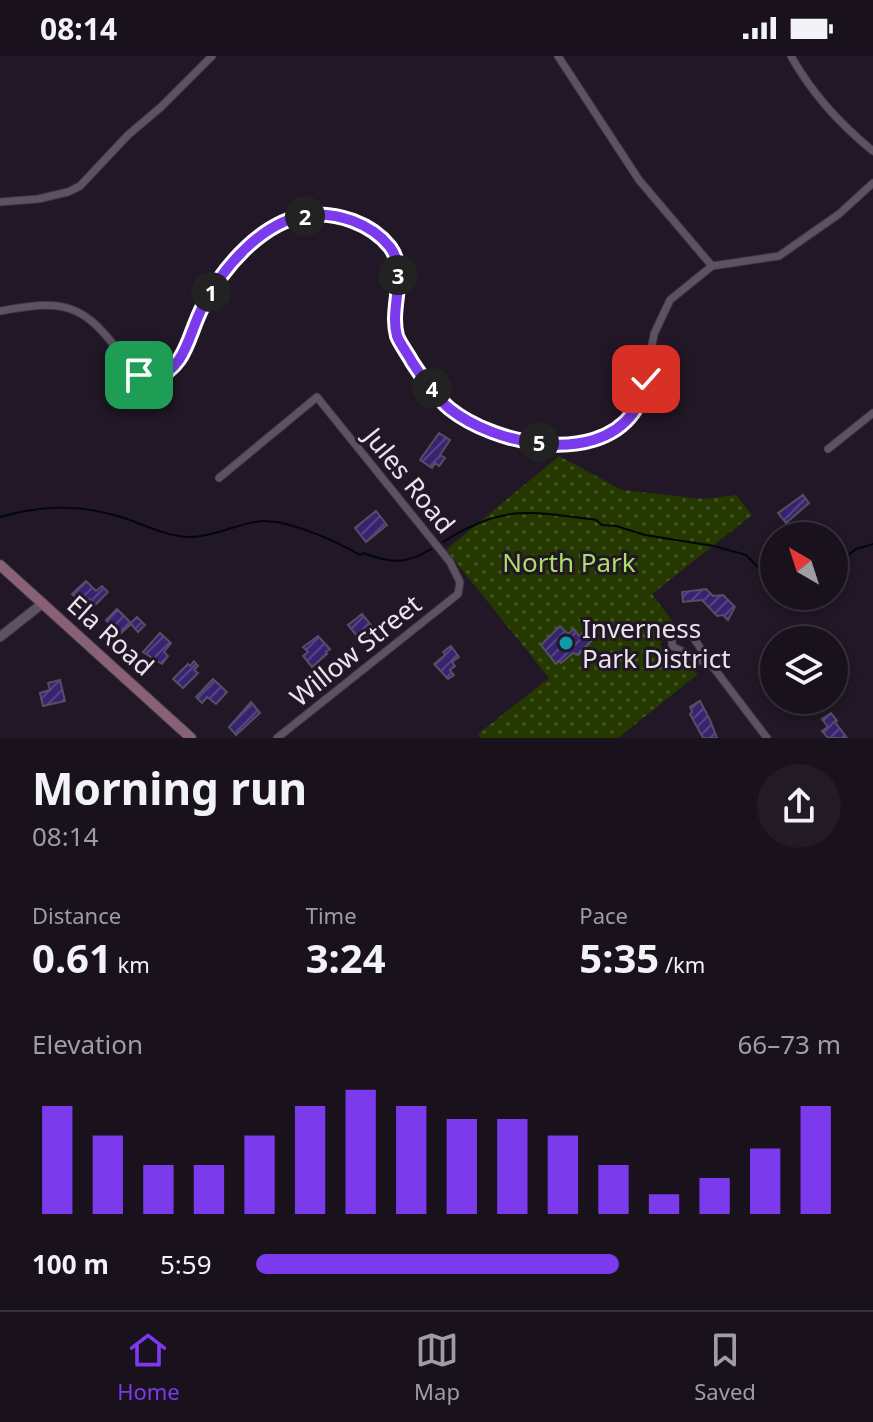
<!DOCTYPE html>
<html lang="en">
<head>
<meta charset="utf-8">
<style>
  :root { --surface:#19111c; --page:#221a25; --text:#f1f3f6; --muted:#9f9da3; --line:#37313b; --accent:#7c3aed }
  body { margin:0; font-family:"Noto Sans",sans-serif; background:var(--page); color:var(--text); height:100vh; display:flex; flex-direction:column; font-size:30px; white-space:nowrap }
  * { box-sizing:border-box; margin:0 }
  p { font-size:26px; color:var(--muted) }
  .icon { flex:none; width:44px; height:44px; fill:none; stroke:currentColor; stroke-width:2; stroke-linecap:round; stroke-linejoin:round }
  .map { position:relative; height:682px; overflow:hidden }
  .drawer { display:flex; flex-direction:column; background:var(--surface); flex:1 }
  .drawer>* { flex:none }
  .needle { width:52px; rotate:321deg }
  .buttons { position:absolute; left:760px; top:466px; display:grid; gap:16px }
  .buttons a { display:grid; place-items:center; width:88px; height:88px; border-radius:50%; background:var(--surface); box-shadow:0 4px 12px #0003,0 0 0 2px var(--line); font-size:40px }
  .pin { position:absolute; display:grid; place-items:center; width:68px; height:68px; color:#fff; margin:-34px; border-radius:16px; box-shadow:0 4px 12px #0006 }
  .km { position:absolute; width:40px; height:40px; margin:-20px; border-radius:50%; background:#222; color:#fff; font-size:22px; line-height:40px; text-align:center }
  .round { display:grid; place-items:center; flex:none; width:84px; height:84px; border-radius:42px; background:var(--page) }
  .summary { display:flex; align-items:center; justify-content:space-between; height:136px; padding:0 32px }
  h1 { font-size:44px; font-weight:700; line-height:60px }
  .metrics { display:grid; grid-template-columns:repeat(3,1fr); gap:12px; height:136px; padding:8px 32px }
  .metrics div { display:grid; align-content:center }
  .metrics b { font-size:40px; font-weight:700 }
  .metrics small { font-size:22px; font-weight:400 }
  .metrics p { font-size:22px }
  .chart { height:224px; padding:16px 32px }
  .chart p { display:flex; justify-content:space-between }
  .chart svg { width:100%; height:144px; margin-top:8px; stroke:var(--accent); stroke-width:6 }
  ul { padding:0 32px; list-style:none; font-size:26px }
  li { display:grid; grid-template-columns:128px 96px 1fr; align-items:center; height:60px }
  li i { height:20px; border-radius:10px; background:var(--accent) }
  .status { display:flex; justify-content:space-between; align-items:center; height:56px; padding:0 40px; background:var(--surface); direction:ltr }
  .status svg { height:22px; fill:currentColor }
  .dock { display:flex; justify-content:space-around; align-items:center; height:112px; border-top:2px solid var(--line); background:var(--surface); font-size:22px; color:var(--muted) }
  .dock a { display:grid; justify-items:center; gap:4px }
  .dock .current { color:var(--accent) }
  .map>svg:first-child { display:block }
</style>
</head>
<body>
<div class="status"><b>08:14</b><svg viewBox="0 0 49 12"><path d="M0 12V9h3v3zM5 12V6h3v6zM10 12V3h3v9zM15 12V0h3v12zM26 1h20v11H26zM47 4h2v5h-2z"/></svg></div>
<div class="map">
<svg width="873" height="682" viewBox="0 0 873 682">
  <defs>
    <pattern id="park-dots" width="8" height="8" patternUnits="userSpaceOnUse" patternTransform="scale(2)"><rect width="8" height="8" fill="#243800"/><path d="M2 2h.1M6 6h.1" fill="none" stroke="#445526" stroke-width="1.8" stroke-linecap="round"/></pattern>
    <pattern id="building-hatch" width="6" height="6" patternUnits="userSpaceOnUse" patternTransform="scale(2)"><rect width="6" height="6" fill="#382370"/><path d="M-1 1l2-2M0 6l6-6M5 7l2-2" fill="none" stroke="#554385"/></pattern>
  </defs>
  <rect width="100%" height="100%" fill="#211726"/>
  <path fill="url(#park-dots)" d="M559,400L622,434L704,443L736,439L752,459L652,538L675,569L660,588L664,597L698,618L618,682H481L478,678L549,622L446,494Z"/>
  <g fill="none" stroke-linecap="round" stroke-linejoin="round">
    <path stroke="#000808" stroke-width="2" d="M0,461C39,450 75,448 114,459C139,465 164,481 190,481C215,481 238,467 262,465C289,464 336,485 360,499L363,497C390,507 406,509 431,493
      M443,486C502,448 530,455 596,464L602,469L616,470L645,479L714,490L746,499L774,527
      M834,510L856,493L873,488
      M784,540L796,548L809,540"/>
  </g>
  <path fill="url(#building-hatch)" stroke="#525064" stroke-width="2" d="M439,377L450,384L440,399L445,402L439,410L435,407L432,412L420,404Z
    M803,439L809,447L786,467L778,457Z
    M376,455L387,469L366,486L355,472Z
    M86,525L96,535L102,530L108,536L95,549L89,543L83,549L72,538Z
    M706,533L713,540L723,539L735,551L728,564L723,559L717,560L702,544L683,546L682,536Z
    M117,553L131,567L137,561L145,569L138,576L131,568L120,578L106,564Z
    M362,558L375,574L361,585L348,569Z
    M560,570L568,578L574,573L579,580L588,572L595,581L578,599L573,597L561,607L559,605L556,608L541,589Z
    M160,577L171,587L164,596L168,600L162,608L143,596Z
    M318,580L330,593L326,596L327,598L312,611L303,600L308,596L303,591Z
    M451,590L459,601L452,606L455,610L450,614L454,619L448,623L434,608L445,599L443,596Z
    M194,605L198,610L194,614L198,617L183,632L173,623L188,608L190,610Z
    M213,623L227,636L216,648L207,641L202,647L196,641Z
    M60,624L65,645L43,650L40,637L50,634L48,627Z
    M700,645L710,664L717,682H703L690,658L692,656L690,651Z
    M251,646L260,657L236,679L229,671Z
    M831,657L837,665L835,666L847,682H828L822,675L828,671L822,663Z"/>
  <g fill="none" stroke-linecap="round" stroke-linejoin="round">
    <g stroke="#3c3440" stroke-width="9">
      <path id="minor" d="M558,0L639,124L712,210
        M791,0C811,36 841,69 873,95
        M0,146L38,143L68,136L80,130L128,79L161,51L212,0
        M0,255C55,245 80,243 116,292C127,308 135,317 153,324L169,317L182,299L203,249L222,219L262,179L285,164L309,159H332L358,167L375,177L390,191L398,207L397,280L419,316L449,353L495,379L564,390L606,380L634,357L646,323L654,278L670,244L712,210L779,200L839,158L873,127
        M828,393L873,357
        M219,422L317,341L450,506L460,526L458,538L277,682
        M713,611L672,590V581L684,576L693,581L713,611L767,682"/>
    </g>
    <g stroke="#3c3440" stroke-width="11">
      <path id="tertiary" d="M0,581L43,547"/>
    </g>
    <g stroke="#3c3440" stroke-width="12">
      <path id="secondary" d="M0,509L191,682"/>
    </g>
    <use href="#minor" stroke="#5d5163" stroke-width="7"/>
    <use href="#tertiary" stroke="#5d5163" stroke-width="9"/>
    <use href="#secondary" stroke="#896174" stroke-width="10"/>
  </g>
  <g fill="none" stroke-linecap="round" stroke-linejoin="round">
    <g stroke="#fff" stroke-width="16">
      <path id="route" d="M139,319L153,324C187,310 187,282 202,252C222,212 262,165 308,159C337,156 371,167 390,191C409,217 389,251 397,280C400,288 408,298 412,306C422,321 436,342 450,353C494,388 594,410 633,357C640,348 642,333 646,323"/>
    </g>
    <use href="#route" stroke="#7c3aed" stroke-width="10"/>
  </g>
  <circle fill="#0f9aa8" stroke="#211726" stroke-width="3" cx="566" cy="587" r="8"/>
  <g text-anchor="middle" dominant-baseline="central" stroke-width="6" stroke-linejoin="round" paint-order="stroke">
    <g font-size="26" fill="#ebe3ee" stroke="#211726">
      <text transform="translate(410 424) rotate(51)">Jules Road</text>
      <text transform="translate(111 579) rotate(42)">Ela Road</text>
      <text transform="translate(355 594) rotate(-39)">Willow Street</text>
    </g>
    <g font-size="26" fill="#adde68" stroke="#211726">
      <text x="569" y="506">North Park</text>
    </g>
    <g font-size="26" fill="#ebe3ee" stroke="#211726" text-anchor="start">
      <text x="582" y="572">Inverness<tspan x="582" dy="30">Park District</tspan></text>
    </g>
  </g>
</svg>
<div class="buttons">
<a><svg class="needle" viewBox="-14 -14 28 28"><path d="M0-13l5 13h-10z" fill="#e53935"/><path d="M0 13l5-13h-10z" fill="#9f9da3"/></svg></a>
<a><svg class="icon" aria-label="layers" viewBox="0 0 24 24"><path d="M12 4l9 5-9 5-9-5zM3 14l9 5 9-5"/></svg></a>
</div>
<div class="pin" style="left:139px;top:319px;background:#1e9e55"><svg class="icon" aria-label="arrive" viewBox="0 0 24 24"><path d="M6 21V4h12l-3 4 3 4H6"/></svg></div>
<div class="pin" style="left:646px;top:323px;background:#d93025"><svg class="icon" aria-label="check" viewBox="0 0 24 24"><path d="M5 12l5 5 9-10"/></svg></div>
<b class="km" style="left:211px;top:236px">1</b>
<b class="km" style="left:305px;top:160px">2</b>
<b class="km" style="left:398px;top:219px">3</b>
<b class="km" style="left:432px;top:332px">4</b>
<b class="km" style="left:539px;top:386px">5</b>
</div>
<section class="drawer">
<div class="summary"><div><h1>Morning run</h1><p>08:14</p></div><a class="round"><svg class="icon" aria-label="share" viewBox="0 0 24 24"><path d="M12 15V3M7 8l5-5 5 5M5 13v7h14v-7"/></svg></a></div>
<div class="metrics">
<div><p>Distance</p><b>0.61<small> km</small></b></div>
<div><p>Time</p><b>3:24</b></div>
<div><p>Pace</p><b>5:35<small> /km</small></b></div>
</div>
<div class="chart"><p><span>Elevation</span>66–73 m</p>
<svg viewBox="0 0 160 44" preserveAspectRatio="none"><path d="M5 44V11M15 44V20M25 44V29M35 44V29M45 44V20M55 44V11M65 44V6M75 44V11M85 44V15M95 44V15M105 44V20M115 44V29M125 44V38M135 44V33M145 44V24M155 44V11"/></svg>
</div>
<ul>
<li><b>100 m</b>5:59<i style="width:62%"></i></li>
</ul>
</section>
<nav class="dock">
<a class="current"><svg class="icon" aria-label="home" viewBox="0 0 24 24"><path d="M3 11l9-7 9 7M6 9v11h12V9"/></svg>Home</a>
<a><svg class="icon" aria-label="map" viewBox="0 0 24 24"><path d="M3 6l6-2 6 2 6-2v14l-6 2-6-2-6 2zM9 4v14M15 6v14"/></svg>Map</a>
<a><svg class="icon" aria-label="saved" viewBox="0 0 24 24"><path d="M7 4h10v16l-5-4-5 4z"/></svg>Saved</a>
</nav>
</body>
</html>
